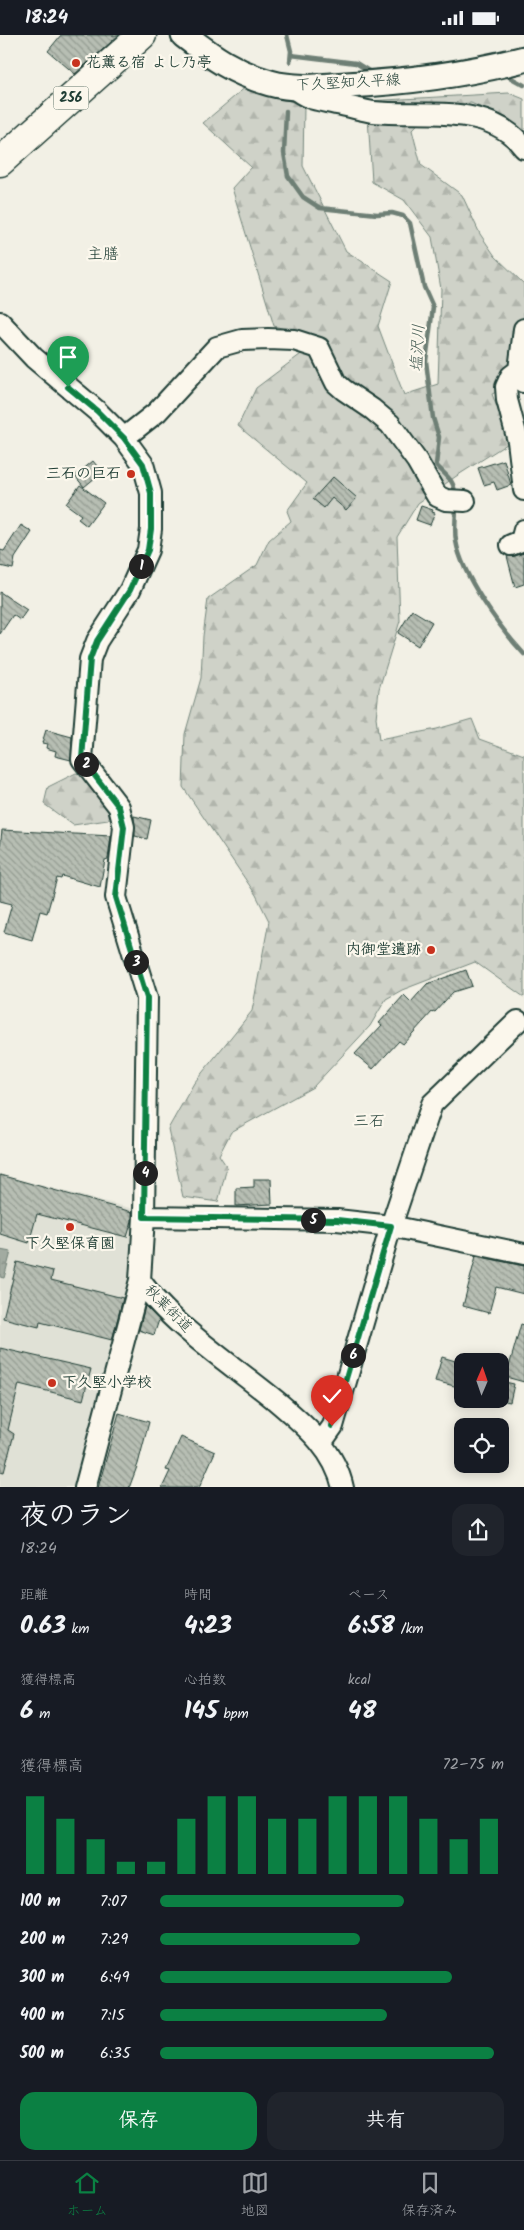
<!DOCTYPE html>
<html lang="ja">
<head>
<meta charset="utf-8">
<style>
  :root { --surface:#171b24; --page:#20242c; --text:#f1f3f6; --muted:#9ea1a6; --line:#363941; --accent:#0b8043 }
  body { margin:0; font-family:Kalam,"Klee One",sans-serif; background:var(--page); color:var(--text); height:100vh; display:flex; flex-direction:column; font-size:19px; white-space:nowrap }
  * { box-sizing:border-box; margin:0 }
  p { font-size:16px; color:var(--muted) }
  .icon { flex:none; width:28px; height:28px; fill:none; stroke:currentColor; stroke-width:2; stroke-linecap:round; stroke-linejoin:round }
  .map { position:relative; height:1452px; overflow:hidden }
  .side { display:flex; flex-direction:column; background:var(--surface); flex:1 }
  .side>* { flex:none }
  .needle { width:32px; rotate:2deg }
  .buttons { position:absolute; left:454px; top:1318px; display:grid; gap:10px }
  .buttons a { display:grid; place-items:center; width:55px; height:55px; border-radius:10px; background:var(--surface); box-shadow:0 2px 12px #0003; font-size:25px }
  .pin { position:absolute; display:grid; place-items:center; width:42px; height:42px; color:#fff; margin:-51px -21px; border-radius:50% 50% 50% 0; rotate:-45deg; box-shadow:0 0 5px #0007 }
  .pin .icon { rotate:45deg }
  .km { position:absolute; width:25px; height:25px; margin:-12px; border-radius:50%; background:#222; color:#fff; font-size:14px; line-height:25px; text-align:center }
  .round { display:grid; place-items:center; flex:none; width:52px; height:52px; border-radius:15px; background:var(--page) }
  .head { display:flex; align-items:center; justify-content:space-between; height:85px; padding:0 20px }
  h1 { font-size:28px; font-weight:800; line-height:38px }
  .figures { display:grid; grid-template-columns:repeat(3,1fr); gap:8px; height:85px; padding:5px 20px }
  .figures div { display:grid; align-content:center }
  .figures b { font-size:25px; font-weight:800 }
  .figures small { font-size:14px; font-weight:400 }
  .figures p { font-size:14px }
  .chart { height:140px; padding:10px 20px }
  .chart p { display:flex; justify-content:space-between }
  .chart svg { width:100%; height:90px; margin-top:5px; stroke:var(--accent); stroke-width:6 }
  .button { display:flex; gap:10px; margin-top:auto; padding:10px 20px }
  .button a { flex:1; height:58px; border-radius:15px; background:var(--accent); color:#fff; font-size:20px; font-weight:800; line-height:58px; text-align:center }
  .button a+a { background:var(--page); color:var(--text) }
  ul { padding:0 20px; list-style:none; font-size:16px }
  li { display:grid; grid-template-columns:80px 60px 1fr; align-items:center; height:38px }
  li i { height:12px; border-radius:6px; background:var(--accent) }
  .status { display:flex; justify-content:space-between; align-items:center; height:35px; padding:0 25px; background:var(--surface); direction:ltr }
  .status svg { height:14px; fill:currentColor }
  .dock { display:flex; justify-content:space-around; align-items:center; height:70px; border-top:1px solid var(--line); background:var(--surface); font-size:14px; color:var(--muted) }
  .dock a { display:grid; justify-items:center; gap:2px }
  .dock .on { color:var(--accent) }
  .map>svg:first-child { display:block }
</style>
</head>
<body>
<div class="status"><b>18:24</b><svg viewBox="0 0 49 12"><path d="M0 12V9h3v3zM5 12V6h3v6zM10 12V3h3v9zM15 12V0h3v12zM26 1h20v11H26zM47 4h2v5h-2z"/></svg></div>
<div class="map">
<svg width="524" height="1453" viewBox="0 0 524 1453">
  <defs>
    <pattern id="forest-firs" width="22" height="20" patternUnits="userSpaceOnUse" patternTransform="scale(1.25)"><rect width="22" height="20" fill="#cfd2c8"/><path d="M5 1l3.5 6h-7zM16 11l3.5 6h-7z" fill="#b1b5ac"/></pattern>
    <pattern id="water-ripples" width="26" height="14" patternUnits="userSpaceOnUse" patternTransform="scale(1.25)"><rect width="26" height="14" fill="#a2aba1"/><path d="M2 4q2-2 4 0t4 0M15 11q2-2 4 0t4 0" fill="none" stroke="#838c84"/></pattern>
    <pattern id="building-back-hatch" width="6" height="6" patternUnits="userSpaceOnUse" patternTransform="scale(1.25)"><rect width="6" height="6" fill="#b7beb3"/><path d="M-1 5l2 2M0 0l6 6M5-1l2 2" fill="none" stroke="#949c92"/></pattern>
  </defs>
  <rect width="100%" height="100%" fill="#f2f0e5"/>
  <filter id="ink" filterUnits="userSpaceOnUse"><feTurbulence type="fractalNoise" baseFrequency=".02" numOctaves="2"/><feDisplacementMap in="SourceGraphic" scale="10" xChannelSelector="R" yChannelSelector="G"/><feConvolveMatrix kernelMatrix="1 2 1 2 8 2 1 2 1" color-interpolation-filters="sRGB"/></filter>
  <g filter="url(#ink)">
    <path fill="#e0e1d6" d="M0,1140L142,1176L132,1244L75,1452H0Z"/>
    <path fill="url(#forest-firs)" stroke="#77887e" d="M247,51L304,71L303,131L346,216L392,246L378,291L404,360L438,349L441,254L432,202L404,165L372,147L367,66L509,58L524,64V98L510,86L471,68L435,71L412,95L421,130L462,160L480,199L495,221L524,249V343L492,359L510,407L455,442L418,468L397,502L400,586L379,654L376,683L379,705L437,694L472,684L480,704L524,720V962L475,927L402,955L386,964L370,991L313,1052L231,1097L219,1120L227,1132L218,1167L183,1162L168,1094L194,1048L252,976L269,886L256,860L183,752L185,699L201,643L203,601L208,564L257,530L269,505L291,486L287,476L307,448L238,391L256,353L321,304L274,291L232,153L251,132L203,88Z
      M76,738L92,744L113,773L108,785L73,790L44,769L48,752Z"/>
    <path fill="url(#water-ripples)" stroke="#6e7f75" d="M0,1215L11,1217L4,1243L0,1242Z"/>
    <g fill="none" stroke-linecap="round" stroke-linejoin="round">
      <path stroke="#6e7f75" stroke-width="4.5" d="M287,0L291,16L290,27
        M291,20L356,28L372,38
        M504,39L524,50
        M286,76L284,118L288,141L303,162L320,173L377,179L392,178L403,181L410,188L424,252L433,272L426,326L433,383L439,402L436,430C445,440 455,445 455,460
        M456,471C456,482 454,495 456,506C462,541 500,593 524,619"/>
    </g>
    <path fill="url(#building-back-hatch)" stroke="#1f3d34" d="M61,0H119L75,39L48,16Z
      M504,425L511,450L497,455L494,447L484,450L478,433Z
      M93,426L102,437L84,452L75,441Z
      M333,442L357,463L346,475L332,463L324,473L313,464Z
      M80,450L104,468L87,491L78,484L81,480L66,469Z
      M421,471L433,475L432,477L435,478L430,490L416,485Z
      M21,490L32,497L15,523L13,534L0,531V515L4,516Z
      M524,518V549L515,552L507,521H515Z
      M0,557L27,575L20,585L13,580L0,599Z
      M412,575L432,587L418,611L398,598Z
      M46,695L72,702L71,725L55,721L56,716L46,713L47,709L42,708Z
      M134,781L151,785L147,804L135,801Z
      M2,795L111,801L108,824L105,825L100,852L62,841L61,844L57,843L47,878L40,876L32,905L4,897L12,869L0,866V813Z
      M466,935L472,951L453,957L435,977L433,976L403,1009L399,1006L373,1034L355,1019L382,990L379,988L404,960L411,967L427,949Z
      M0,1140L132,1177V1186L127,1202L37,1179L29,1208L0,1199Z
      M254,1144H271L272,1169L236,1171V1153L254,1152Z
      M476,1221L524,1231V1259L496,1252L489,1278L463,1271Z
      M17,1227L53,1236L51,1245L123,1263L112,1305L40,1287L39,1292L3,1283Z
      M145,1271L159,1285L154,1300L139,1295Z
      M521,1289L524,1290V1347L506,1342Z
      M0,1313L91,1334L83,1365L19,1349L8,1395L14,1399L4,1437L0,1436Z
      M442,1322L462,1328V1353L435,1346Z
      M500,1346L514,1349L510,1367L500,1365Z
      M119,1378L149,1387L138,1429L129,1453H98Z
      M181,1402L215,1417L199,1453H162L170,1436L166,1435Z"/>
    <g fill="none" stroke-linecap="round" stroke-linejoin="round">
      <g stroke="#1f3d34" stroke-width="24">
        <path id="minor" d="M294,53C307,65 319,65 336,69C348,71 361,75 373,77C423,82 490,67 524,113
          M0,287L34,323L97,376L124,403L143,429L151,458V494L148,515L130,555L97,606L90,624L82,724L119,772L124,792L116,862L147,963L144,1182L140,1245L85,1453
          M519,335L511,341L506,352L507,365L518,406L524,455
          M523,347L519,335L524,294
          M124,403L157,377L217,312L242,305L268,304L294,305L319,313L336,348L344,355L372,374L390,389L417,426L437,461L446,465L465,466
          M511,510L521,506L524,495
          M144,1182L337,1185L391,1191L524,1219
          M140,1245C171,1291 236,1332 280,1369C307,1392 335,1416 343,1453
          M321,1408L333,1391L391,1191L432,1069L518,986"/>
      </g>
      <g stroke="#1f3d34" stroke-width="29">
        <path id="major" d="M184,0C212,22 235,38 270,48C295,55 321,52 346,50C406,47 466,39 524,24"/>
      </g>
      <g stroke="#1f3d34" stroke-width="31">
        <path id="highway" d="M0,127L142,0"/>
      </g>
      <use href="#minor" stroke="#fbf7ec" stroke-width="20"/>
      <use href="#major" stroke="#fbf7ec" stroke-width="25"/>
      <use href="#highway" stroke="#fbf7ec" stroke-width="28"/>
    </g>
  </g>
  <g fill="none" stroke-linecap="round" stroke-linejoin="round" filter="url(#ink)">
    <g stroke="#fff" stroke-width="10">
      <path id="route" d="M68,352L97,376L124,403L143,429L151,458V494L148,515L130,555L97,606L90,624L82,724L119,772L124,792L116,862L147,963L144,1182L337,1185L391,1191L332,1391"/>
    </g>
    <use href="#route" stroke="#0b8043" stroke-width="6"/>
  </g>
  <g fill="#c8321e" stroke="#fbf7ec" stroke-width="2">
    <circle cx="76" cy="28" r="5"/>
    <circle cx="131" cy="439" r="5"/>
    <circle cx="431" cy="915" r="5"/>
    <circle cx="70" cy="1192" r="5"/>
    <circle cx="52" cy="1348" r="5"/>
  </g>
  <g text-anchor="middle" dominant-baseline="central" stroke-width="4.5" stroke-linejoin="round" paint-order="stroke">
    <rect fill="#fbf7ec" stroke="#61756b" stroke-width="1" x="53.5" y="51.5" width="35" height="23" rx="4"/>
    <g font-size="14" font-weight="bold" fill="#1f3d34">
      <text x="71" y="63">256</text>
    </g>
    <g font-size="15" font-weight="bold" fill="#1f3d34" stroke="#fbf7ec" text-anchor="start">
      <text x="86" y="28">花薫る宿 よし乃亭</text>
      <text x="121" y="439" text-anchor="end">三石の巨石</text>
      <text x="421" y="915" text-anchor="end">内御堂遺跡</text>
      <text x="70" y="1209" text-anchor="middle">下久堅保育園</text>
      <text x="62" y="1348">下久堅小学校</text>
    </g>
    <g font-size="15" fill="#1f3d34" stroke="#fbf7ec">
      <text transform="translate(348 48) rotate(-3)">下久堅知久平線</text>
      <text transform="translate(168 1274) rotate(45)">秋葉街道</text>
    </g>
    <g font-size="16" fill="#1f3d34" stroke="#fbf7ec">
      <text x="103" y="219">主膳</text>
      <text x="369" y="1086">三石</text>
    </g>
    <g font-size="16" font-style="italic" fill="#465e55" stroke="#fbf7ec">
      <text transform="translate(418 313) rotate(-87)">塩沢川</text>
    </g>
  </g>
</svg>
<div class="buttons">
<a><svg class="needle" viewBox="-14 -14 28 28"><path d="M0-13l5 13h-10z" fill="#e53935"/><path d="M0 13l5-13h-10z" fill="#9ea1a6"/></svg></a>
<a><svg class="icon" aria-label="locate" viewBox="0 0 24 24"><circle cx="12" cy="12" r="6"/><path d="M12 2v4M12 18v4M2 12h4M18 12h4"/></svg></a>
</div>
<div class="pin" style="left:68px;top:352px;background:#1e9e55"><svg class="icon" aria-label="arrive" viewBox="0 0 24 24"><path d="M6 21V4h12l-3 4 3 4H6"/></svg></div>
<div class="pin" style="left:332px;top:1391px;background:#d93025"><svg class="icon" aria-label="check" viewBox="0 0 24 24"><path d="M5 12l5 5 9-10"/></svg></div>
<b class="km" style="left:141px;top:531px">1</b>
<b class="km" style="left:86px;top:729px">2</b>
<b class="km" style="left:136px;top:927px">3</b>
<b class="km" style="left:145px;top:1138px">4</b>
<b class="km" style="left:313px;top:1185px">5</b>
<b class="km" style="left:353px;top:1320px">6</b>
</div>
<section class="side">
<div class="head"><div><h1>夜のラン</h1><p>18:24</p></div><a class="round"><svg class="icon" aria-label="share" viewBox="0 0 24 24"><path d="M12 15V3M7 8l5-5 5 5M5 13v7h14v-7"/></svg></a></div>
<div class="figures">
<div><p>距離</p><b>0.63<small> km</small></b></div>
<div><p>時間</p><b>4:23</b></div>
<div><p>ペース</p><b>6:58<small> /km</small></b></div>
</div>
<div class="figures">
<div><p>獲得標高</p><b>6<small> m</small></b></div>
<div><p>心拍数</p><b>145<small> bpm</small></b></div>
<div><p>kcal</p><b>48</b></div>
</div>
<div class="chart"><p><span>獲得標高</span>72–75 m</p>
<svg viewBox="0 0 160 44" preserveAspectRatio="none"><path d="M5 44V6M15 44V17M25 44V27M35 44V38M45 44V38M55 44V17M65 44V6M75 44V6M85 44V17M95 44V17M105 44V6M115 44V6M125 44V6M135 44V17M145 44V27M155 44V17"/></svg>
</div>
<ul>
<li><b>100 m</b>7:07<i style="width:71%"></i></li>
<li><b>200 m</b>7:29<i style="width:58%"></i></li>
<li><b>300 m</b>6:49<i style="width:85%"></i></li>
<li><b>400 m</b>7:15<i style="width:66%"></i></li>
<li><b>500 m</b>6:35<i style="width:97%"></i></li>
</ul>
<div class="button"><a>保存</a><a>共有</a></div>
</section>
<nav class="dock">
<a class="on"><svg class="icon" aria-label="home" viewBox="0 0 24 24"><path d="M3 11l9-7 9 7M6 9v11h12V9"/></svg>ホーム</a>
<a><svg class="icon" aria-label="map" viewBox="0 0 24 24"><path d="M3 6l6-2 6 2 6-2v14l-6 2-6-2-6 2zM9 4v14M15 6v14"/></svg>地図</a>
<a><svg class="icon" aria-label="saved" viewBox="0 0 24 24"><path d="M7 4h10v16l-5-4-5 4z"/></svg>保存済み</a>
</nav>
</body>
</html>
